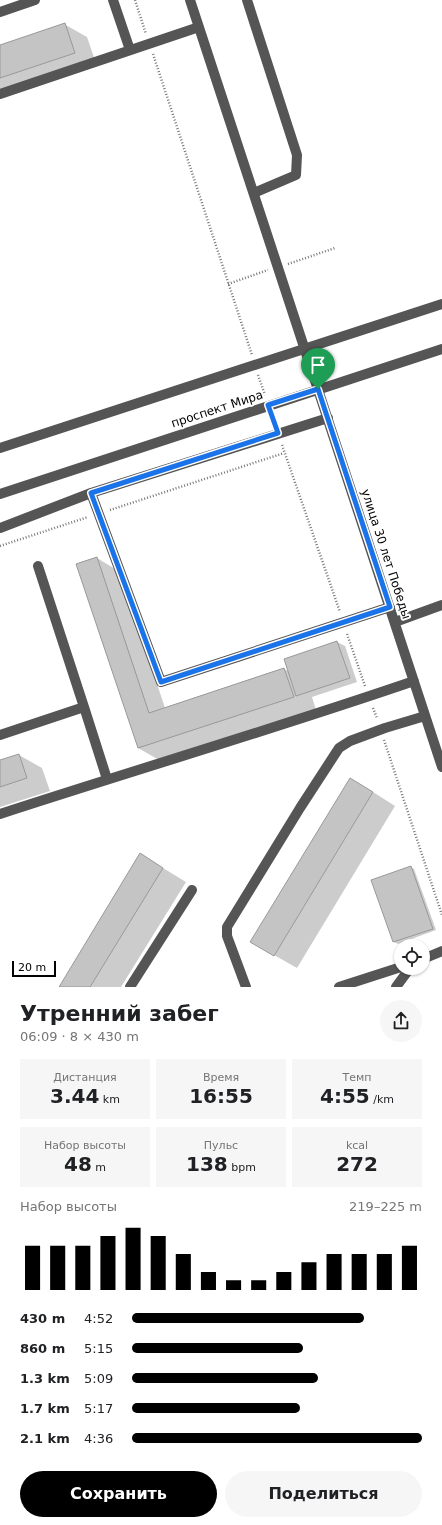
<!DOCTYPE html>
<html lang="ru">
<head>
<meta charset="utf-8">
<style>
  :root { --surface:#fff; --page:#f6f6f6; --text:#202124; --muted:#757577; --accent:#000 }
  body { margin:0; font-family:"DejaVu Sans",sans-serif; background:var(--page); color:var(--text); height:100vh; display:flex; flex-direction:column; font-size:15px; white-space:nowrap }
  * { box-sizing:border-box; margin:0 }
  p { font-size:13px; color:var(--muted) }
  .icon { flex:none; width:22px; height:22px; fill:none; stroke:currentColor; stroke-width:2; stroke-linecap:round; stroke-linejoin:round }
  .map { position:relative; height:987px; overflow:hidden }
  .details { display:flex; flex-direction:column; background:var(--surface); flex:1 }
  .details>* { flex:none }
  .buttons { position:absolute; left:394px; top:939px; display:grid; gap:8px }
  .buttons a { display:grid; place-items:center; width:36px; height:36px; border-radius:50%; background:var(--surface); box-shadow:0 1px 3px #0004; font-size:20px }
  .scale { position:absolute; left:12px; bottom:10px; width:44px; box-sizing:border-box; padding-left:4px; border:2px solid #000; border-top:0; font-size:11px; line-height:14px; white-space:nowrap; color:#000; -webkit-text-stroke:3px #fff; paint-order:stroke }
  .pin { position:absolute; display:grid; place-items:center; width:34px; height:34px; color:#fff; margin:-41px -17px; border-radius:50% 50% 50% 0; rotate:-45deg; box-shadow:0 0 4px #0007 }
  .pin .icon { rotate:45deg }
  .round { display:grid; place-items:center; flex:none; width:42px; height:42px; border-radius:21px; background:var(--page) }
  .head { display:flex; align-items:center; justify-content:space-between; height:68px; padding:0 20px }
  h1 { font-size:22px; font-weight:700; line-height:30px }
  .stats { display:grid; grid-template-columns:repeat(3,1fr); gap:6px; height:68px; padding:4px 20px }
  .stats div { display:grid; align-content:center; border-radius:0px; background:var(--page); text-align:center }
  .stats b { font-size:20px; font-weight:700 }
  .stats small { font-size:11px; font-weight:400 }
  .stats p { font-size:11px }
  .chart { height:112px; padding:8px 20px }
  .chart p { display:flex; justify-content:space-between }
  .chart svg { width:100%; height:72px; margin-top:4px; stroke:var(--accent); stroke-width:6 }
  .action { display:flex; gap:8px; margin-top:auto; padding:8px 20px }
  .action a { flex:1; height:46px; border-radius:24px; background:var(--accent); color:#fff; font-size:16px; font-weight:700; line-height:46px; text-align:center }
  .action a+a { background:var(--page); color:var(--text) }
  ul { padding:0 20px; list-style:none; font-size:13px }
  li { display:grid; grid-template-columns:64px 48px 1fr; align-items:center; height:30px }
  li i { height:10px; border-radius:5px; background:var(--accent) }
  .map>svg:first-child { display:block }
</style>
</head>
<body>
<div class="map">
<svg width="442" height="987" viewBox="0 0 442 987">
  <rect width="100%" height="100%" fill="#fff"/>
  <path fill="#0003" d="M64,24L87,37L97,66L0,99V46Z
    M97,558L120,572L165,708L284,669L290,672L285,660L337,642L345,646L357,682L312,697L316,710L161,761L138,748Z
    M19,755L42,768L50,791L0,807V761Z
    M373,792L395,806L297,968L274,955Z
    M411,867L414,869L436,930L398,944L394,942L373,881Z
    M163,868L186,882L121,987H60Z"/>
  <path fill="#c4c4c4" stroke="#999" d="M65,23L75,53L0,78V45Z
    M97,557L149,713L284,668L294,697L138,748L76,564Z
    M337,641L350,678L296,696L284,659Z
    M19,754L27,778L0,787V760Z
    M350,778L373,792L274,956L250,942Z
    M140,853L163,868L90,987H59Z
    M411,866L433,929L393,942L371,880Z"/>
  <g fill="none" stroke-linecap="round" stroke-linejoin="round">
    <path stroke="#777" stroke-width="2.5" stroke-dasharray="1 2" stroke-linecap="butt" d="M135,0L146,34
      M153,54L252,355
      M288,264L335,248
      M228,284L268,270
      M258,375L265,395
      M282,445L340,612
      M110,510L284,453
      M0,546L88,517
      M347,634L365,686
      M373,708L377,718
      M384,740L442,915"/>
    <path stroke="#555" stroke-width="10" d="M113,0L130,50
      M190,0L442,767
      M247,0L297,155L296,175L254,193
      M0,12L35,0
      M0,94L199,27
      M0,448L442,304
      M91,493L161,682L390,607
      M0,494L442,349
      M0,528L91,493L328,418
      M38,566L84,707
      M395,622L442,605
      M0,735L84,707L107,779
      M0,814C138,769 277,728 414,681
      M423,959L442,951
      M130,987L192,890
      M246,987L227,936V927L300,808L339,748L350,741L385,728L425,716
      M339,987L401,967
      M396,987L410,968"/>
  </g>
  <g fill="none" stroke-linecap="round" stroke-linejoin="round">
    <g stroke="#fff" stroke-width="8">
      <path id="route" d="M318,389L390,607L161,682L91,493L278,433L268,405Z"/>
    </g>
    <use href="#route" stroke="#1a73e8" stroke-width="5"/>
  </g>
  <g text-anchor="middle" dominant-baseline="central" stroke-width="4" stroke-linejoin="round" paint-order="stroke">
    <g font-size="12" fill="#000" stroke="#fff">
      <text transform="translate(217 409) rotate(-18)">проспект Мира</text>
      <text transform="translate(386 554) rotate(72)">улица 30 лет Победы</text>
    </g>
  </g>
</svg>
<div class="buttons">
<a><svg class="icon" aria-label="locate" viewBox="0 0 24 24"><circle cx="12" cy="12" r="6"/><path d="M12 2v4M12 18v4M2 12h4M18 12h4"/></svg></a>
</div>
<div class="scale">20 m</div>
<div class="pin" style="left:318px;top:389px;background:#1e9e55"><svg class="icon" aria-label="arrive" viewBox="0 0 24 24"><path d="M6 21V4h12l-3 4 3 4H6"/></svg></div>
</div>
<section class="details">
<div class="head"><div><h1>Утренний забег</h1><p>06:09 · 8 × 430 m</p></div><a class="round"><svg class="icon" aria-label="share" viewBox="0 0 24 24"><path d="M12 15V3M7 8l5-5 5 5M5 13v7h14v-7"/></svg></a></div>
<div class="stats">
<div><p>Дистанция</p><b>3.44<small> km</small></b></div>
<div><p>Время</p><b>16:55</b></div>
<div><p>Темп</p><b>4:55<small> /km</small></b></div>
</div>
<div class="stats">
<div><p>Набор высоты</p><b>48<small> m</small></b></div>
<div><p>Пульс</p><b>138<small> bpm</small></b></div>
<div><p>kcal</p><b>272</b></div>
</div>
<div class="chart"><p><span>Набор высоты</span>219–225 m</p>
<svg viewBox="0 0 160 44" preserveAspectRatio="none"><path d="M5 44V17M15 44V17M25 44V17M35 44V11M45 44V6M55 44V11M65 44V22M75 44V33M85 44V38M95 44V38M105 44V33M115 44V27M125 44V22M135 44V22M145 44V22M155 44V17"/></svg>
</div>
<ul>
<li><b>430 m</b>4:52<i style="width:80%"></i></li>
<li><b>860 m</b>5:15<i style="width:59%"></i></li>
<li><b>1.3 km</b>5:09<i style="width:64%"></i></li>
<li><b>1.7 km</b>5:17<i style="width:58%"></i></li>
<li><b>2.1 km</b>4:36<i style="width:100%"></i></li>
</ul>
<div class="action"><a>Сохранить</a><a>Поделиться</a></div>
</section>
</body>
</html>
